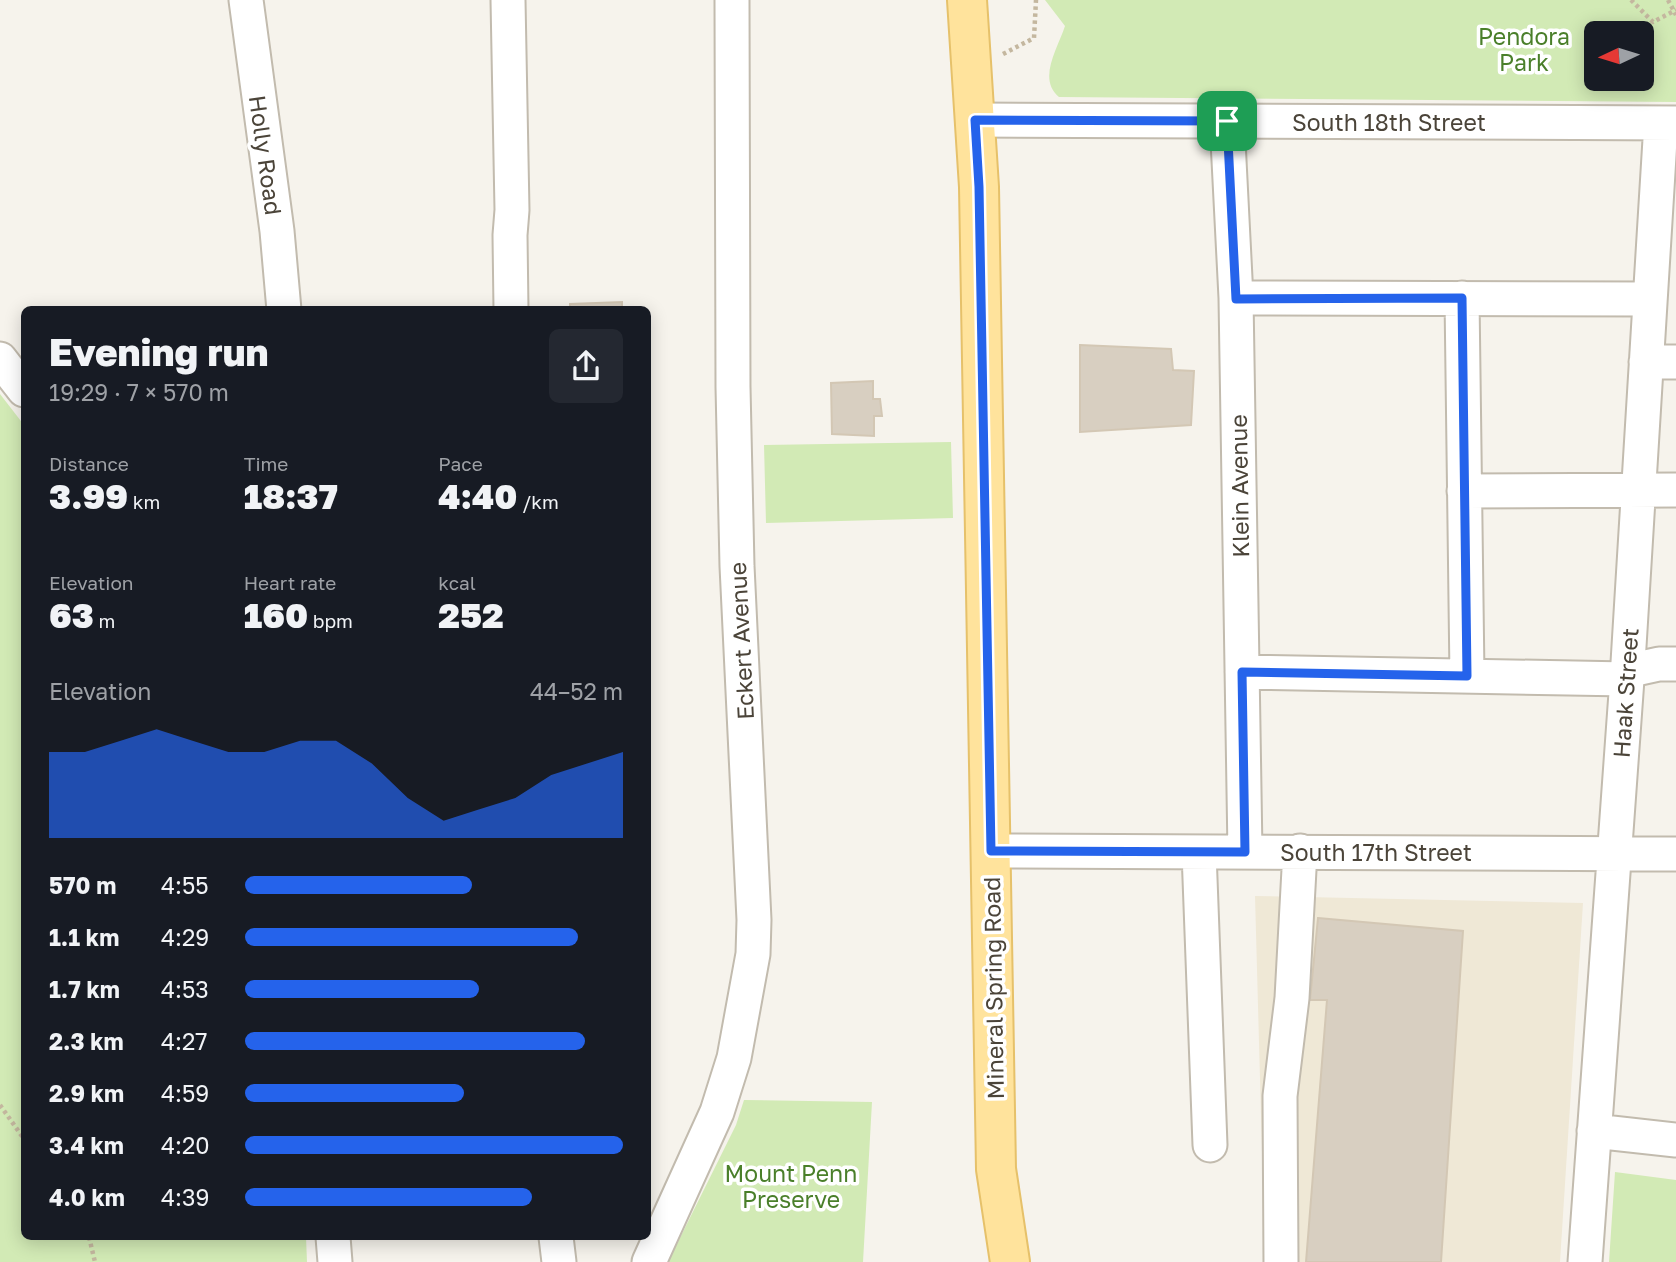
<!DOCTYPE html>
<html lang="en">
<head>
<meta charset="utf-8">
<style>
  :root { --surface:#171b24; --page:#242831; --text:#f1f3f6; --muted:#9ea1a6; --accent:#2563eb }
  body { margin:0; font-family:"Golos Text",sans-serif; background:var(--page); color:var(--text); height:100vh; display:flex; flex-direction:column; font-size:26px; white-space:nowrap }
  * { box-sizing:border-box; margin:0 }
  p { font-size:23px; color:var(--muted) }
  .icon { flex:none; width:38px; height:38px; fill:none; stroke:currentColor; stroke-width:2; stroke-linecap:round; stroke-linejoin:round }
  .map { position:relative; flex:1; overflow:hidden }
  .side { position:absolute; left:21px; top:306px; width:630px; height:934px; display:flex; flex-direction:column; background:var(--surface); border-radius:10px; box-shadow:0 4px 18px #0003 }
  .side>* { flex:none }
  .needle { width:46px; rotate:266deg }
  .fabs { position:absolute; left:1584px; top:21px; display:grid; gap:14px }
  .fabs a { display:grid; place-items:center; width:70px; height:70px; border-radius:10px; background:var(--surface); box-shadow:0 4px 18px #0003; font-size:35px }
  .pin { position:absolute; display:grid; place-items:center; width:60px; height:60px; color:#fff; margin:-30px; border-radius:14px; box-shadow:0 4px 10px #0006 }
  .round { display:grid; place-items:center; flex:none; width:74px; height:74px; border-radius:10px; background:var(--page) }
  .headline { display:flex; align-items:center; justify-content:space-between; height:119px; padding:0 28px }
  h1 { font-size:38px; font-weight:800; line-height:52px }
  .stats { display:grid; grid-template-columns:repeat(3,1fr); gap:10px; height:119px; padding:7px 28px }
  .stats div { display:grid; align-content:center }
  .stats b { font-size:35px; font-weight:800 }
  .stats small { font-size:19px; font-weight:400 }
  .stats p { font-size:19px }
  .chart { height:196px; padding:14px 28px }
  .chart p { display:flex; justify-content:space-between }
  .chart svg { width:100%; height:126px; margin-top:7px; fill:var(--accent); opacity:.7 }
  ul { padding:0 28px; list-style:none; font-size:23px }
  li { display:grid; grid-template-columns:112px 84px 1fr; align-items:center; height:52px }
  li i { height:18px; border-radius:9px; background:var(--accent) }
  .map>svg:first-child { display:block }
</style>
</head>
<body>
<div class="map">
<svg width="1676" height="1262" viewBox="0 0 1676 1262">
  <rect width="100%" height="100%" fill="#f6f3ec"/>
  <path fill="#efe8d6" d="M1255,896L1583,903L1560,1262H1265Z"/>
  <path fill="#d2eab5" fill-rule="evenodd" d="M1045,0H1676V102L1059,97C1037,79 1058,48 1065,26ZM1596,33H1642V79H1596Z
    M0,394L24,425V1237H306L307,1262H0Z
    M951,442L953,518L766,523L764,445Z
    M744,1100L872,1102L863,1262H668L736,1125Z
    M1615,1172L1676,1180V1262H1609Z"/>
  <path fill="#d8cfc1" stroke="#d3c7b4" stroke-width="2" d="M622,302V310H570V304Z
    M1080,345L1171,349L1173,370L1194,371L1191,425L1080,432Z
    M873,381V399H880L882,416H874V436L832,434L831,383Z
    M1318,918L1463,931L1441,1262H1306L1327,1000H1310Z"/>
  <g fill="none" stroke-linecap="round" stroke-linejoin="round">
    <g stroke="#c2bbae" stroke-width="37">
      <path id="minor" d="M246,0L277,231L284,310
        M508,0L512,210L510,235L511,310
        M975,120L1676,123
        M1227,121L1236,298L1245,852
        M1236,298L1650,299
        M1462,298L1467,676
        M0,359L24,390
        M1646,362H1676
        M1464,491L1676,490
        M1627,671L1659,664H1676
        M1242,672L1627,679
        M991,851L1676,854
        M1199,852L1210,1145
        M1594,1131L1676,1140
        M333,1237L335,1262
        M556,1237L559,1262
        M649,1262L717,1112L734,1058L753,954L754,920L737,566L733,387L732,0
        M1281,1262L1280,1096L1292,998L1300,851
        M1585,1262L1627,679L1661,123"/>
    </g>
    <g stroke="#e6c16a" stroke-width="42">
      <path id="major" d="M967,0L979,187L996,1169L1010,1262"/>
    </g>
    <path stroke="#c4b79f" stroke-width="4.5" stroke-dasharray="3.5 3.5" stroke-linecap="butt" d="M1631,0L1653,22L1676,10
      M1668,0L1676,15
      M1003,54L1034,38L1036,0
      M0,1105L24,1139
      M89,1237L95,1262"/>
    <use href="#minor" stroke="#fff" stroke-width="33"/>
    <use href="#major" stroke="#ffe39c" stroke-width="38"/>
  </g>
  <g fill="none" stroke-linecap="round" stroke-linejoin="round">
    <g stroke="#fff" stroke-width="14">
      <path id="route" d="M975,120L1227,121L1236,299L1462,298L1467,676L1242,672L1245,852L991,851L979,187Z"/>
    </g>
    <use href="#route" stroke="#2563eb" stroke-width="9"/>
  </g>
  <g text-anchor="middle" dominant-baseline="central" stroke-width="7" stroke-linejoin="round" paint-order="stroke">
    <g font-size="23" fill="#4a7f2a" stroke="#fff">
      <text x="1524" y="36">Pendora<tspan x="1524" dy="26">Park</tspan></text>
      <text x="791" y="1173">Mount Penn<tspan x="791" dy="26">Preserve</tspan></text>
    </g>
    <g font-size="23" fill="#4b4439" stroke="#fff">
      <text x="1389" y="122">South 18th Street</text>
      <text transform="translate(266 155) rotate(82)">Holly Road</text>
      <text transform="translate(1239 486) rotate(-91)">Klein Avenue</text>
      <text transform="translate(741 641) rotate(-93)">Eckert Avenue</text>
      <text transform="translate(1625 693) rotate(-86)">Haak Street</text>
      <text x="1376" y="852">South 17th Street</text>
      <text transform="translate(993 988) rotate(-91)">Mineral Spring Road</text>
    </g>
  </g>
</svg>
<div class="fabs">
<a><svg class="needle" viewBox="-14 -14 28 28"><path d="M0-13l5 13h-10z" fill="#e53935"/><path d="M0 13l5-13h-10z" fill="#9ea1a6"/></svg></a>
</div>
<div class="pin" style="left:1227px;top:121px;background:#1e9e55"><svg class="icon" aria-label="arrive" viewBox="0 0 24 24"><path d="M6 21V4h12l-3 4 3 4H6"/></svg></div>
<section class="side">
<div class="headline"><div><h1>Evening run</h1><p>19:29 · 7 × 570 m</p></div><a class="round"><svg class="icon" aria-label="share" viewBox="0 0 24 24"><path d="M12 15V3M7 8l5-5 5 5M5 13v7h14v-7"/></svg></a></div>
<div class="stats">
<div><p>Distance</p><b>3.99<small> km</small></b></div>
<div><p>Time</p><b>18:37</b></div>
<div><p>Pace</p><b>4:40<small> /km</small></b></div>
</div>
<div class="stats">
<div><p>Elevation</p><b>63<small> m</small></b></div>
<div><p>Heart rate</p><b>160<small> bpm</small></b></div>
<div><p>kcal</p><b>252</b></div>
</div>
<div class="chart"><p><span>Elevation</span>44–52 m</p>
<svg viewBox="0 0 160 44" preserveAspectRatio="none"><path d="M0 44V14L10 14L20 10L30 6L40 10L50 14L60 14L70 10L80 10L90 18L100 30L110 38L120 34L130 30L140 22L150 18L160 14V44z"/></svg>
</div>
<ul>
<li><b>570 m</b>4:55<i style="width:60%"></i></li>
<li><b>1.1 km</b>4:29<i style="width:88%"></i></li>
<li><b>1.7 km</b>4:53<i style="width:62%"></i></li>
<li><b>2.3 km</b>4:27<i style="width:90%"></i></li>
<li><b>2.9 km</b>4:59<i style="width:58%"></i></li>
<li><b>3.4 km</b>4:20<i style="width:100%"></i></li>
<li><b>4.0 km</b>4:39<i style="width:76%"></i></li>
</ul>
</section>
</div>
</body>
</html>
